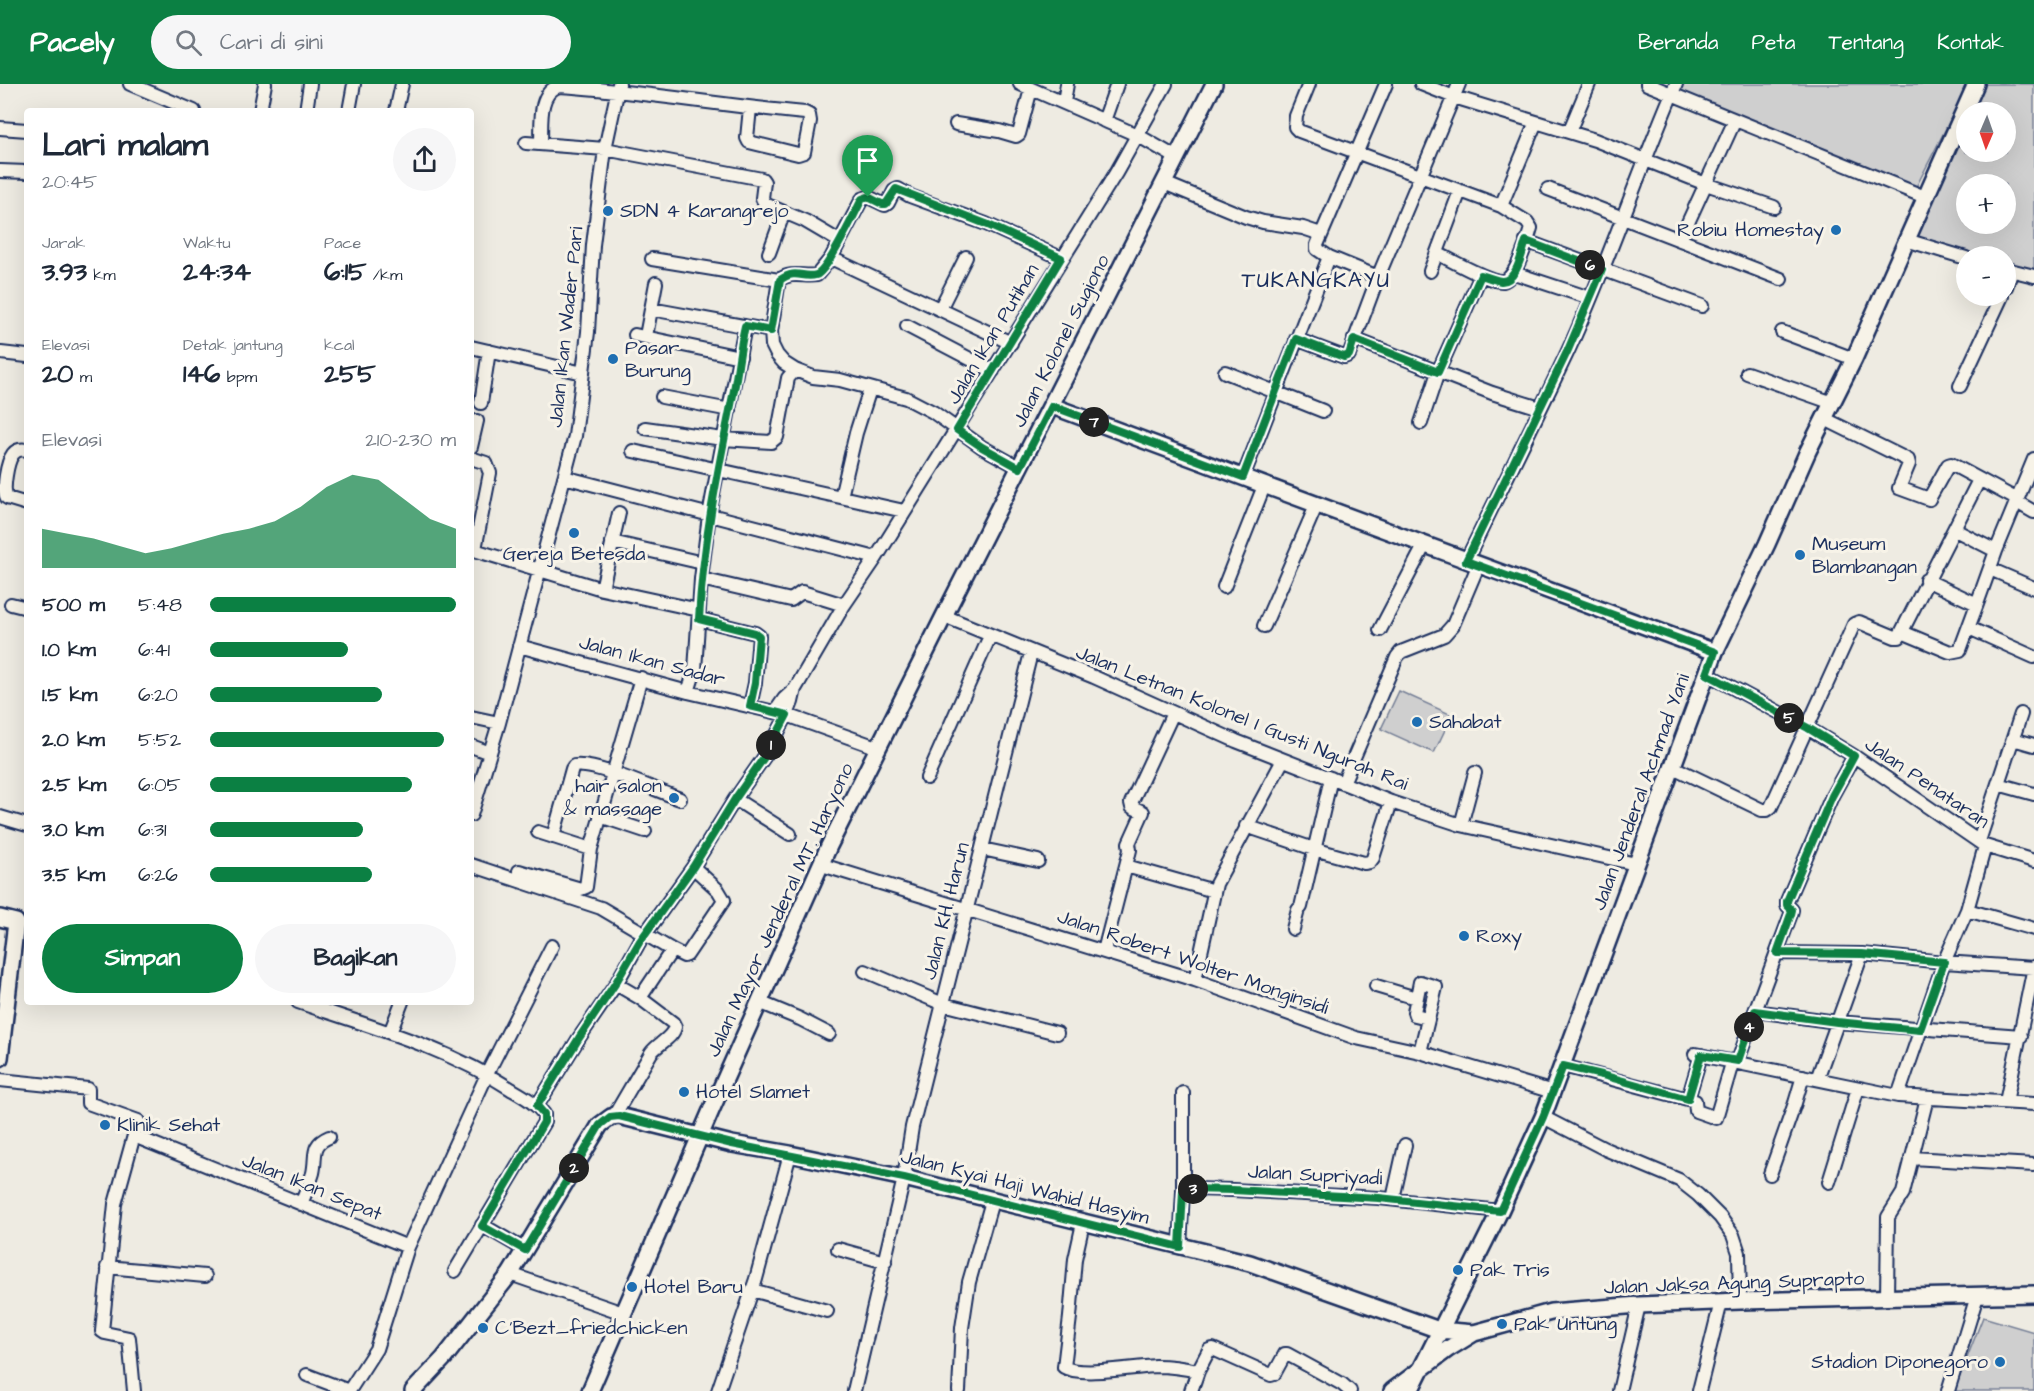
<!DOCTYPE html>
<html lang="id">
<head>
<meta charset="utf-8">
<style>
  :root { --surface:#fff; --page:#f6f6f7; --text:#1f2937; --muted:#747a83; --accent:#0b8043 }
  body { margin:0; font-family:"Architects Daughter",sans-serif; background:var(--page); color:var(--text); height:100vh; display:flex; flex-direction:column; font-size:22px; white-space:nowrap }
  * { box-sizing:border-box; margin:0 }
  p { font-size:20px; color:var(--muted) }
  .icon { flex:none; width:33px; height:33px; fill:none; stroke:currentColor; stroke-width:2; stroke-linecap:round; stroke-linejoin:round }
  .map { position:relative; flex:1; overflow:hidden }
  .side { position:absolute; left:24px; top:24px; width:450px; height:897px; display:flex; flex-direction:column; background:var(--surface); border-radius:6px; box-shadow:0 6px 24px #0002 }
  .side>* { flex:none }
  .needle { width:39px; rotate:182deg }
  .buttons { position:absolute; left:1956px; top:18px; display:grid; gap:12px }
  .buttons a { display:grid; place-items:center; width:60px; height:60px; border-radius:50%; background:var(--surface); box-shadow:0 6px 24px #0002; font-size:30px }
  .pin { position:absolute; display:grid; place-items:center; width:51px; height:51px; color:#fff; margin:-62px -26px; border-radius:50% 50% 50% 0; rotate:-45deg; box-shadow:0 0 6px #0007 }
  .pin .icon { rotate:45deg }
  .km { position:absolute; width:30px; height:30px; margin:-15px; border-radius:50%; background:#222; color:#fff; font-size:16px; line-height:30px; text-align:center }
  .round { display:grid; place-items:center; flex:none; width:63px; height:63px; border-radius:32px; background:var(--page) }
  .head { display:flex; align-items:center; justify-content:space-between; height:102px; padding:0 18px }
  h1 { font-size:33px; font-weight:700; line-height:45px }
  .metrics { display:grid; grid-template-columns:repeat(3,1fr); gap:9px; height:102px; padding:6px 18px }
  .metrics div { display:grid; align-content:center }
  .metrics b { font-size:26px; font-weight:700 }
  .metrics small { font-size:16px; font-weight:400 }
  .metrics p { font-size:16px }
  .chart { height:168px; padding:12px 18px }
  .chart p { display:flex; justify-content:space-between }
  .chart svg { width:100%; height:108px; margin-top:6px; fill:var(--accent); opacity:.7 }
  .action { display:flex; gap:12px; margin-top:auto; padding:12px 18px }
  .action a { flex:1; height:69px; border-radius:36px; background:var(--accent); color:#fff; font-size:24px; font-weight:700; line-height:69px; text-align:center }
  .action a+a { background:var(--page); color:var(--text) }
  ul { padding:0 18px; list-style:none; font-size:20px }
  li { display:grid; grid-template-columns:96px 72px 1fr; align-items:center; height:45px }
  li i { height:15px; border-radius:8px; background:var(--accent) }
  header { display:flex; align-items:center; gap:36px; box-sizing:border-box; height:84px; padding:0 30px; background:var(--accent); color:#fff }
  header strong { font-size:28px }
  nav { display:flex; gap:33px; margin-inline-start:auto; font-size:21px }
  .search { width:420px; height:54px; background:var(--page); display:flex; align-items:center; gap:15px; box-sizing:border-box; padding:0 21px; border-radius:33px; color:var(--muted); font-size:22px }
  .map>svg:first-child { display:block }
</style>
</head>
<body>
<header>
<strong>Pacely</strong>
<div class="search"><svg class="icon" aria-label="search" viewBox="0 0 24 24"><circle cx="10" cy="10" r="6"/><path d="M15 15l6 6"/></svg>Cari di sini</div>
<nav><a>Beranda</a><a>Peta</a><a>Tentang</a><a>Kontak</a></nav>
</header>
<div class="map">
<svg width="2034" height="1307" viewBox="0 0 2034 1307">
  <rect width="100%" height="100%" fill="#eeebe2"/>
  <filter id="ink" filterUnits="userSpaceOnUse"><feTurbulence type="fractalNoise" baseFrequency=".0167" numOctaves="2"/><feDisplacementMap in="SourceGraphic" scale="12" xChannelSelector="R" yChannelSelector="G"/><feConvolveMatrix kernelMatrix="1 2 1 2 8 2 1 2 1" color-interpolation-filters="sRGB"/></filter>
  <g filter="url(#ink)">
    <path fill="#cfcfcf" stroke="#757f96" stroke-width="1.5" fill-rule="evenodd" d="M1676,0H1965L1968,1L1913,109L1672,9Z
      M1971,0H2034V191L2006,183V172H1967L1906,156ZM1966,28H2006V68H1966ZM1966,100H2006V140H1966Z
      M1399,607L1452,631L1434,669L1381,645Z
      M1983,1233L2034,1248V1307H1954Z"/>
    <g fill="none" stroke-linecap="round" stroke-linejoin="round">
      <g stroke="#1b2f5e" stroke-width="16">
        <path id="minor" d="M130,0L194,27
          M1020,0L1137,51L1177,74
          M1309,0L1296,32L1295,43L1299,47L1501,122L1536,38
          M1421,0L1454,13L1595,56L1706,100L1774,123
          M1647,0L1925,113
          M1064,18L1067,0
          M260,27L265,0
          M306,27L310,0
          M349,27L354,0
          M396,27L402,0
          M1104,37L1117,0
          M956,40L999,47L1016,52L1019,50L1031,5
          M0,44L27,46
          M1569,48L1589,0
          M526,59L605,65L762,95L764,98L762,114L765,120L805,137L839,157
          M541,60C542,41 537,9 559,2C641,7 723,22 805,29L809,31L810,37L804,68L798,70L749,58L747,54L750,24
          M0,87L27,88
          M1164,99L1246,133L1263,138L1303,144L1321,150
          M1548,105L1781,195
          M1680,156L1735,36
          M1906,156L1966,174
          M1526,157L1702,222
          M769,169L784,128
          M1437,169C1451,176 1489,198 1503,197C1516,195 1528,155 1531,144L1527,138L1501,122
          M831,174L1011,259
          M652,175L779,196C792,187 803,193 817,191L831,174L862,115L868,113L885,121L888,119L894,107L898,105L910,112L986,140L1061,174
          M2006,185L2034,192
          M1430,187L1460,107
          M1514,189L1590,214
          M1378,193L1329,173L1317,165V161L1386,0
          M779,196L771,247L772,261L777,271L784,279L795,286L813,293L840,296L906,314L933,328L982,363L1020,384
          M2006,203L2012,187
          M651,225L771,247
          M940,225L966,173
          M907,242L993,287
          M1782,248L1854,275
          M635,251L740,273
          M646,252L656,199
          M1296,255L1344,273L1349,271L1378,193L1459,0
          M1354,255L1492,309L1540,324
          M471,263L583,289
          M1,269L27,272
          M1225,288L1323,327
          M1747,289L1833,319
          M1960,302L2002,212
          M662,313L730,326
          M481,319L489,267
          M1825,335L1908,376L1909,380L1899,404L1929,415L1948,381L1951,380L2016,415
          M1421,339L1438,288L1481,191
          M645,344L723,355L771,358L777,353L788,294L795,286
          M471,363L477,337
          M27,366C22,365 17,365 13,370C7,378 2,406 7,414L27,420
          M633,367L904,427
          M471,374L486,379L490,389L475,465
          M564,393L876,474
          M1243,393L1329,173
          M841,413L856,349L870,305
          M2015,417L2034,428
          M1955,446L1996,467
          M612,458L703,479
          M471,465L602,505L699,526
          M1466,477C1500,407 1535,337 1568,267C1608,180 1638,88 1676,0
          M1990,485L2034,504
          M701,495L791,516L802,508L844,521
          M1224,503L1264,402
          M602,505L619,429
          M11,520L27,524
          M1977,520L1996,467L2034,375
          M944,532L1094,593L1236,657L1391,718L1461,741L1636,780
          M699,535L755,549L759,552L755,599L750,622
          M1264,542L1316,422
          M1969,544L2034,573
          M1380,546L1425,460
          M1902,548L1950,568L1960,566L1977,520L1926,496
          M519,562L688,608L787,631L879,664
          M1707,590L1808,644L1854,672L1985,762L2034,777
          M688,608L695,586L701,495L709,431L745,242
          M775,628L784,615L795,605L844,521L876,474L1116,89L1166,0
          M471,633L499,639
          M2013,655L2034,661
          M471,662L490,669
          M1673,683L1762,726H1767L1771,723L1854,540L1859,538L1895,553H1899L1979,396
          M927,694L990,552
          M1343,699L1397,573L1401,568L1444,551L1453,541L1478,482
          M1998,700L2034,710
          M735,715L790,750
          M471,731L499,639L575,352L588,248L593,161L605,65L619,0
          M600,732L645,747
          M0,733L27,741
          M1461,741L1475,689
          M1246,742L1314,765L1364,779L1370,778L1373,774L1391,718
          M538,748L591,765
          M553,753L572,685L574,682C595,678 658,707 680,715
          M1979,757L2021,630
          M982,765L1038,777
          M471,781L601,824L672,866L640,914
          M822,781L1195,896L1356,954L1420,968L1553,1008
          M1126,782L1214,807
          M519,787L581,805L586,803L591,765L641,594
          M1967,826L2034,845
          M1293,845L1298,826L1301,823L1331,694
          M672,866L684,872L687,871L724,816L718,806L693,783
          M1104,867L1130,766L1129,759L1143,728L1132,723L1131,719L1173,629
          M1777,869L1862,870L1944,878L2034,884
          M865,887L943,920L1057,949
          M1195,896L1216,800L1283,676
          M1376,902L1416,914
          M298,918C371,943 446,963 511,1005C523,1012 536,1019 544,1030V1038L455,1187
          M759,918L800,935L829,950
          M1755,927L1837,938L2021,952
          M390,949L402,918
          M1420,968L1436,903L1420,898L1414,928L1415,931L1428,934
          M1695,970L1898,1012L2034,1020
          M1738,977L1755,927L1791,830L1792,826L1787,821V817L1832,712L1854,672
          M1563,982L1695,1017L1696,1027L1716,1034L1733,976
          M1817,995L1862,870
          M0,996L88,1005V1019L138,1037L115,1120L102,1247L105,1249L129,1254L134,1307
          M1898,1012L1944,878L1967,826L1985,762
          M1688,1015L1701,971
          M2006,1018L2034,883
          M537,1022L579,954L616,900L640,857L693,783L735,715L767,669L787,631L792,618L795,605
          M614,1032L651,969C658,959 672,955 675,943L673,939L640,914L616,900
          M1543,1033L1605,1065L1679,1096L1698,1111L1720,1133L1733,1151L1739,1169L1740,1217
          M134,1052L408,1163
          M1911,1074L2034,1081
          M1770,1090L1795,1019L1803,992
          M1829,1098L1858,1004
          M1183,1107L1192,1105L1233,1106L1379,1114L1500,1127
          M1393,1115L1405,1061
          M301,1120C305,1110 310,1099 313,1089C317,1072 310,1061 329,1053
          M1083,1139L1075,1175L1070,1233L1064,1283C1080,1293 1135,1283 1156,1282C1170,1282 1184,1284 1198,1287L1191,1307
          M482,1141L525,1166
          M1180,1163L1183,1107V1009
          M838,1165L885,1178
          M107,1183L205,1192
          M510,1190L623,1229
          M752,1206L827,1227
          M1887,1214L1888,1133L1903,1109L1927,1014
          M1198,1287L1209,1266L1213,1265L1271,1291L1274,1290L1285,1270H1287L1342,1300L1350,1307
          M307,1291L349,1307L376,1265L408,1163L490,984L552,862
          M718,1307L756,1195L790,1070
          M854,1307L904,1094L912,1043L1031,569
          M959,1307L962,1244L969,1198L992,1117
          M1619,1307L1639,1221
          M1699,1307L1721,1218
          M1948,1307L1977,1212"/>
      </g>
      <g stroke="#1b2f5e" stroke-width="20">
        <path id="major" d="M1052,322C1273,404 1494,488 1715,568
          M0,834L16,838L0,974
          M413,1307L444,1274L510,1190L600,1041L611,1033L619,1032L732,1060L790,1070L904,1094L1250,1179L1439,1246L1474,1249L1551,1228L1639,1221L1740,1217L2034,1210
          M590,1307L713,1022L829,762L944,532L1214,0
          M1392,1307L1448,1265L1474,1249
          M1410,1307L1500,1127L1543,1033L1715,568L1767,460L1808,367L1854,275L1976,0"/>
      </g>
      <use href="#minor" stroke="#f7f3e8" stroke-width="12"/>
      <use href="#major" stroke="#f7f3e8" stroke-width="15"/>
    </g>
  </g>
  <g fill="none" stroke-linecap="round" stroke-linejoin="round" filter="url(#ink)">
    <g stroke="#fff" stroke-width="12">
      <path id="route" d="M896,105L986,140L1061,174L957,346L982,363L1020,384L1052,322L1243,393L1296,255L1344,273L1349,271L1354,255L1438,288L1481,191C1487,193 1494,196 1501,197C1517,198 1522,168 1526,157L1602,186L1568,266L1466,477L1715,568L1707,590L1808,644L1854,672L1832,712L1787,817V821L1792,826L1791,830L1777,869L1862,870L1944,878L1920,946L1837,938L1755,927L1738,977L1701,971L1688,1015L1602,991L1563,982L1543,1033L1500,1127L1379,1114L1233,1106L1187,1105L1183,1107L1180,1163L904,1094L732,1060L619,1032L610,1033L600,1041L525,1166L482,1142L544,1038V1030L537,1022L579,954L615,900L640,857L693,783L735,715L767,669L787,631L750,622L755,599L759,552L755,549L699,535C703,457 719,382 734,306C738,285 740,263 745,242L771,247L780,196C797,184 802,195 816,191C827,188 855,129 862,115L868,113L882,120H886Z"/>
    </g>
    <use href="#route" stroke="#0b8043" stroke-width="8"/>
  </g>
  <g fill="#1f6fb2" stroke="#f7f3e8" stroke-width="2">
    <circle cx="608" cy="127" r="6"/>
    <circle cx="1836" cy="146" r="6"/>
    <circle cx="613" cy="275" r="6"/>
    <circle cx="574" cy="449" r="6"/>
    <circle cx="1800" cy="471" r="6"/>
    <circle cx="1417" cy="638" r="6"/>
    <circle cx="674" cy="714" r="6"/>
    <circle cx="1464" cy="852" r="6"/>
    <circle cx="684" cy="1008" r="6"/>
    <circle cx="105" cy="1041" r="6"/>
    <circle cx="1458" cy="1186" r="6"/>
    <circle cx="632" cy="1203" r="6"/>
    <circle cx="1502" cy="1240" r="6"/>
    <circle cx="483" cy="1244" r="6"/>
    <circle cx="2000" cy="1278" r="6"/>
  </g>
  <g text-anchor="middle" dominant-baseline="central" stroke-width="6" stroke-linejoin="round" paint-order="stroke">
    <g font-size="20" fill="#1b2f5e" stroke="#f7f3e8" text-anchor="start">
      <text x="620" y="127">SDN 4 Karangrejo</text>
      <text x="1824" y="146" text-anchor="end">Robiu Homestay</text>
      <text x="625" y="264">Pasar<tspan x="625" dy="23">Burung</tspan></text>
      <text x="1812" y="460">Museum<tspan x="1812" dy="23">Blambangan</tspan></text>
      <text x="574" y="470" text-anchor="middle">Gereja Betesda</text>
      <text x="1429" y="638">Sahabat</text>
      <text x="662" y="702" text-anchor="end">hair salon<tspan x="662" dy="23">&amp; massage</tspan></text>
      <text x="1476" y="852">Roxy</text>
      <text x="696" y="1008">Hotel Slamet</text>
      <text x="117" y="1041">Klinik Sehat</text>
      <text x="1470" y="1186">Pak Tris</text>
      <text x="644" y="1203">Hotel Baru</text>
      <text x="1514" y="1240">Pak Untung</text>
      <text x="495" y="1244">C'Bezt_friedchicken</text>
      <text x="1988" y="1278" text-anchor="end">Stadion Diponegoro</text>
    </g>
    <g font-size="20" fill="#1b2f5e" stroke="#f7f3e8">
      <text transform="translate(566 243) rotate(-84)">Jalan Ikan Wader Pari</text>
      <text transform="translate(993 250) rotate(-59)">Jalan Ikan Putihan</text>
      <text transform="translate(1061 257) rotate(-63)">Jalan Kolonel Sugiono</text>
      <text transform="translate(652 577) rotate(15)">Jalan Ikan Sadar</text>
      <text transform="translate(1242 634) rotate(22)">Jalan Letnan Kolonel I Gusti Ngurah Rai</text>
      <text transform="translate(1927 699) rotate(34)">Jalan Penataran</text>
      <text transform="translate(1641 708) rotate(-70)">Jalan Jenderal Achmad Yani</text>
      <text transform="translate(780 826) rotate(-65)">Jalan Mayor Jenderal MT. Haryono</text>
      <text transform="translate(946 827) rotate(-76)">Jalan KH. Harun</text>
      <text transform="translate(1193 878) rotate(19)">Jalan Robert Wolter Monginsidi</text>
      <text transform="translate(1315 1091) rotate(3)">Jalan Supriyadi</text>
      <text transform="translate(312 1103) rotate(22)">Jalan Ikan Sepat</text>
      <text transform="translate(1025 1103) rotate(14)">Jalan Kyai Haji Wahid Hasyim</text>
      <text transform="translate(1734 1199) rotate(-2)">Jalan Jaksa Agung Suprapto</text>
    </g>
    <g font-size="22" letter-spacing="1.5" fill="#1b2f5e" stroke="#f7f3e8">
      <text x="1316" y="196">TUKANGKAYU</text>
    </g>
  </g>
</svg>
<div class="buttons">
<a><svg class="needle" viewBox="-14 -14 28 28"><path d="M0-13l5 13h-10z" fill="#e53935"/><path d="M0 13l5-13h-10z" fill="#747a83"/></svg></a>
<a>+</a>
<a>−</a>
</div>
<div class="pin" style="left:868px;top:113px;background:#1e9e55"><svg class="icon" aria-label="arrive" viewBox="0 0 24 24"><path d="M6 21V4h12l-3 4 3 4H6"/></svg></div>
<b class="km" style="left:771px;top:661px">1</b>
<b class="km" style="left:574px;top:1084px">2</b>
<b class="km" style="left:1193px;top:1105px">3</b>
<b class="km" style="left:1749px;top:943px">4</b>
<b class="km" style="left:1789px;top:634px">5</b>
<b class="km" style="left:1590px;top:181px">6</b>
<b class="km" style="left:1094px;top:338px">7</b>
<section class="side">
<div class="head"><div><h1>Lari malam</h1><p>20:45</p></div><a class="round"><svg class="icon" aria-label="share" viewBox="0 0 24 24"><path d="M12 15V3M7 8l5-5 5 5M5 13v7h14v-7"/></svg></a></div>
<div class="metrics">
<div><p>Jarak</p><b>3.93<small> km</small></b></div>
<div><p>Waktu</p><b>24:34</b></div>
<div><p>Pace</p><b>6:15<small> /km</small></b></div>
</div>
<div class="metrics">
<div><p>Elevasi</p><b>20<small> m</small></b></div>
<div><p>Detak jantung</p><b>146<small> bpm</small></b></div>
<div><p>kcal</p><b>255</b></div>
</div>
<div class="chart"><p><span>Elevasi</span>210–230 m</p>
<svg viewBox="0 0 160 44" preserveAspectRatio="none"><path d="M0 44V28L10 30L20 32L30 35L40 38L50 36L60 33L70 30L80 28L90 25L100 19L110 11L120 6L130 8L140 16L150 24L160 28V44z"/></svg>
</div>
<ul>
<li><b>500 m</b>5:48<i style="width:100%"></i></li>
<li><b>1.0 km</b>6:41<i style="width:56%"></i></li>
<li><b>1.5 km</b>6:20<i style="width:70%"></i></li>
<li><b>2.0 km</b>5:52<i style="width:95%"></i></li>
<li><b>2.5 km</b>6:05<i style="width:82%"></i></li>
<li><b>3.0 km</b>6:31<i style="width:62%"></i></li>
<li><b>3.5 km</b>6:26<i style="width:66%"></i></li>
</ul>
<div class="action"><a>Simpan</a><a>Bagikan</a></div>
</section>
</div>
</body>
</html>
